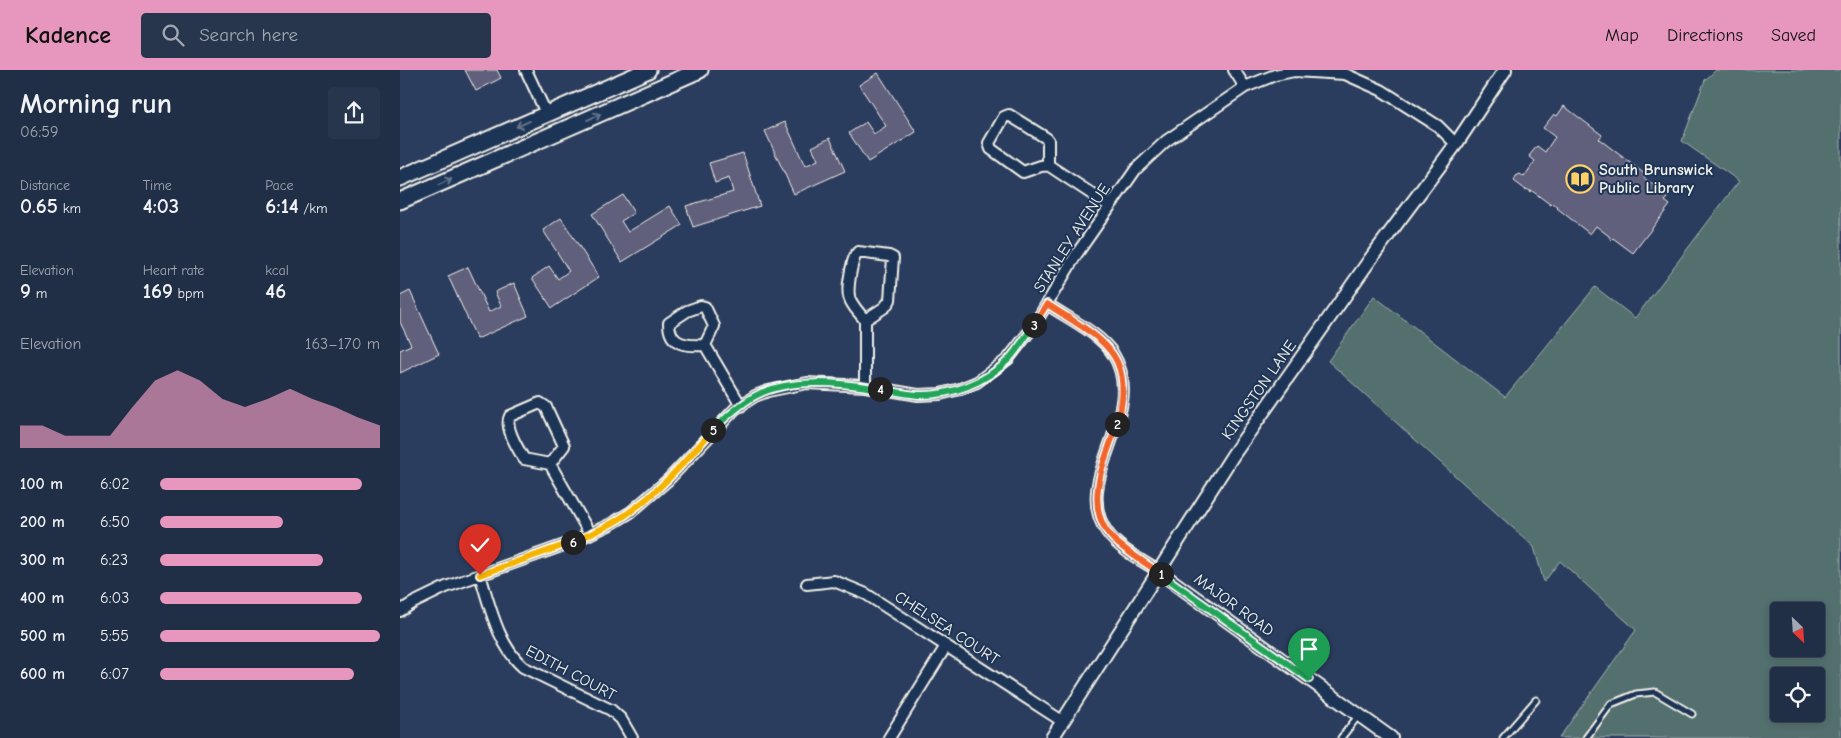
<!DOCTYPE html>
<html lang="en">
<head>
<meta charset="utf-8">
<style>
  :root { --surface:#202e46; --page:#28364d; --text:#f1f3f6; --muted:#a2a8b3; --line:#3d4a5f; --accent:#e797bd }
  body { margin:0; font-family:"Comic Neue",sans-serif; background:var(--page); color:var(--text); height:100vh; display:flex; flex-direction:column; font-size:19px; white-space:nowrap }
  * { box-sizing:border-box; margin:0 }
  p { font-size:16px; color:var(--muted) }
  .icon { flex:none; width:28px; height:28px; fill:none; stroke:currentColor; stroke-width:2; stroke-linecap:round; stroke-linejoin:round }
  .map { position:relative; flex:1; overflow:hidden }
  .panel { display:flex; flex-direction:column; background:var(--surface); width:400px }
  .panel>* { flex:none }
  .needle { width:32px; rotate:155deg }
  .buttons { position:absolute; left:1370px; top:532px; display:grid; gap:10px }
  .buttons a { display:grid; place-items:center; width:55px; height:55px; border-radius:5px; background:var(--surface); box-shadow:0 2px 8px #0003,0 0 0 1px var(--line); font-size:25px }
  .pin { position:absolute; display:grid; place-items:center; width:42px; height:42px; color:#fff; margin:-51px -21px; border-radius:50% 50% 50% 0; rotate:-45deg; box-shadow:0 0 5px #0007 }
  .pin .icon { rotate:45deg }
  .km { position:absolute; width:25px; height:25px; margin:-12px; border-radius:50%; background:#222; color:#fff; font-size:14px; line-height:25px; text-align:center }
  .round { display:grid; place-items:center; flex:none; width:52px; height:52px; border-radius:5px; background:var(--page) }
  .overview { display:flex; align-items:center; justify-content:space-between; height:85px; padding:0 20px }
  h1 { font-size:28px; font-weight:700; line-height:38px }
  .stats { display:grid; grid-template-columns:repeat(3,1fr); gap:8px; height:85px; padding:5px 20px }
  .stats div { display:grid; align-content:center }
  .stats b { font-size:21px; font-weight:700 }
  .stats small { font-size:14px; font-weight:400 }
  .stats p { font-size:14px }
  .chart { height:140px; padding:10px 20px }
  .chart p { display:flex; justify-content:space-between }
  .chart svg { width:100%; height:90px; margin-top:5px; fill:var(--accent); opacity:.7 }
  ul { padding:0 20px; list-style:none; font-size:16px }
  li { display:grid; grid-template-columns:80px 60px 1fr; align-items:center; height:38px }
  li i { height:12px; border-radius:6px; background:var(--accent) }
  header { display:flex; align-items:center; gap:30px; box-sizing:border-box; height:70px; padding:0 25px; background:var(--accent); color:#111 }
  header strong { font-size:24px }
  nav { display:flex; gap:28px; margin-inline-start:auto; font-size:18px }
  .search { width:350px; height:45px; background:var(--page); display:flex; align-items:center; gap:12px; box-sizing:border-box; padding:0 18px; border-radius:5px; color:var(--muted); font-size:19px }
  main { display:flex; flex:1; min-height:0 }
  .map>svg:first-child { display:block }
</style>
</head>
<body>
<header>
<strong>Kadence</strong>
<div class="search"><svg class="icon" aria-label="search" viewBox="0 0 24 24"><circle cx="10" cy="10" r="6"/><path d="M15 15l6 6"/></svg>Search here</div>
<nav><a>Map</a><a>Directions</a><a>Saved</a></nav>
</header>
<main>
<section class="panel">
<div class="overview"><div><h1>Morning run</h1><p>06:59</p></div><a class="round"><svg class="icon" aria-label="share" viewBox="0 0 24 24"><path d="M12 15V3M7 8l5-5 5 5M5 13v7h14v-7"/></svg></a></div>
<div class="stats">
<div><p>Distance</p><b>0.65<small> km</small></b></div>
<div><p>Time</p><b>4:03</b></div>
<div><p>Pace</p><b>6:14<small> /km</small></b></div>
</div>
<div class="stats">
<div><p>Elevation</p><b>9<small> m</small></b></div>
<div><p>Heart rate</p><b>169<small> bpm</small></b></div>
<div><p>kcal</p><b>46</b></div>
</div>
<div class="chart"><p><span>Elevation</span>163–170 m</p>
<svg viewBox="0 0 160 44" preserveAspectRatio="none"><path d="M0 44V33L10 33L20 38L30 38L40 38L50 24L60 11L70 6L80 11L90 20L100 24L110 20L120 15L130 20L140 24L150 29L160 33V44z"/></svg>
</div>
<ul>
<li><b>100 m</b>6:02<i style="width:92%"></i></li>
<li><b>200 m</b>6:50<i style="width:56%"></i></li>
<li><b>300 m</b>6:23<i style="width:74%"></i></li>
<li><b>400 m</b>6:03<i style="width:92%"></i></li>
<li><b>500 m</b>5:55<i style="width:100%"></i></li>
<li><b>600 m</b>6:07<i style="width:88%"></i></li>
</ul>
</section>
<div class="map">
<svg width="1441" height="668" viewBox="0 0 1441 668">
  <rect width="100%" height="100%" fill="#2b3d5e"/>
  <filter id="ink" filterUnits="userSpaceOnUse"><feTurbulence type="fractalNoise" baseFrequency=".02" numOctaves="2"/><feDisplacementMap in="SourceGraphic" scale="10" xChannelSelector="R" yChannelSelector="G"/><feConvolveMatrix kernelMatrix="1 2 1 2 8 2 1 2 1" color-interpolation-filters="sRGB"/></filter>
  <g filter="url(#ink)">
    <path fill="#53706e" stroke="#a4b0ab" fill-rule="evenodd" d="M1316,0H1440L1441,2V668H1159L1236,560L1160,491L1144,512L1134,477L928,291L974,226L1105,327L1195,217L1235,248L1339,111L1282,71L1305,10ZM1379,541H1416V579H1379ZM1379,606H1416V644H1379Z"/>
    <path fill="#615e7c" stroke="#f4f1e8" d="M65,0H97L101,8L76,21Z
      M478,3L516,62L468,92L449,63L466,52L474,64L486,56L459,15Z
      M1164,36L1202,65L1199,69L1246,105L1244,108L1269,127L1265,131L1270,135L1233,183L1213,168L1211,170L1209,166L1196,156L1190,164L1157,138L1158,137L1153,133L1151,135L1131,120V122L1127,119L1126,120L1114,111L1116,106L1120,104L1124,107L1135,91L1129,86L1137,76L1145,82L1155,67L1143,58L1154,44L1157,46Z
      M385,52L405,96L418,90L412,77L430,68L445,101L394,124L365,61Z
      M343,83L360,136L293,157L286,136L333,122L329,108L315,113L309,93Z
      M223,125L234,143L221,151L228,162L270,136L282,155L222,192L192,144Z
      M161,148L199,207L152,238L132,208L149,196L158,209L169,201L143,160Z
      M68,197L89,242L101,236L95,222L114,213L128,246L77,269L48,206Z
      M10,221L39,284L0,303V280L11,275L0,252V226Z"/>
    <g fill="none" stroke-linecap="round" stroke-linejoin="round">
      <g stroke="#f4f1e8" stroke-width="9">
        <path id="service" d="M941,668L959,645
          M1103,668L1136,630
          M1186,668L1211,634L1236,624L1255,622L1292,644"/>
      </g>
      <g stroke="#f4f1e8" stroke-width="14">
        <path id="minor" d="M126,0L146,43
          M834,0L845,17
          M609,45L646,68L648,70V95L641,96L623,102L591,79L589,73L604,47Z
          M648,95L710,136
          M458,182L489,186L493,188L490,230L485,237L465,250C447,229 446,228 451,200C453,193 453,187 458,182Z
          M647,234C667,248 700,263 713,284C750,343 669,409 707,462C719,479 741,490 758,501
          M301,236L305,237L314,256L305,275C288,276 269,276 269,253L287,241Z
          M305,275L341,336
          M465,316V250
          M140,333L146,337L164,376L150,394L124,389C118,379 104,357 110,346Z
          M150,394L190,464
          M80,505C90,536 98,575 123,597L211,640L221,649L232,668
          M407,514L434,511L466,524L662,651
          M0,541L13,533L46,517L170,473L211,454L231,442L268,410L335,339L355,326L368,321L407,313L465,316L518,325L540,324L560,319L577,312L608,289L633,257L676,185L736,99L766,71L845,17L875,5L894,1L945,4L981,20L1038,56L1056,74
          M489,668L546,576"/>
      </g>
      <g stroke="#f4f1e8" stroke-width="16">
        <path id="tertiary" d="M758,501L991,668
          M652,668L833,385L974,184L1056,74L1105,0"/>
      </g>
      <g stroke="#f4f1e8" stroke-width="19">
        <path id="primary" d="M0,108L248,0
          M0,131L300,0"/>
      </g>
      <use href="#service" stroke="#1d3557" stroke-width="5"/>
      <use href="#minor" stroke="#1d3557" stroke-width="10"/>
      <use href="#tertiary" stroke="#1d3557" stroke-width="12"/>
      <use href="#primary" stroke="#1d3557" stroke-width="15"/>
    </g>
    <defs><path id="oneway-shaft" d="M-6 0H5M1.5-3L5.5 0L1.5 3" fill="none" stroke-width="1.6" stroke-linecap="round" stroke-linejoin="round" transform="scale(1.25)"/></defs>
    <g stroke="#68778a">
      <use href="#oneway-shaft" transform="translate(194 47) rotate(-24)"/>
      <use href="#oneway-shaft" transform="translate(123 54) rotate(156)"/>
      <use href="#oneway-shaft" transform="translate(45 112) rotate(-24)"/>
    </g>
  </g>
  <g fill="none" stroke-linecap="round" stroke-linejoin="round" filter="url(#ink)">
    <g stroke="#fff" stroke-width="10">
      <path id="split-1" d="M761,504L909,609"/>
    </g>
    <g stroke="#fff" stroke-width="10">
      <path id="split-2" d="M717,354C705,391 681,437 714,470C728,483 746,493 761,504"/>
    </g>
    <g stroke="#fff" stroke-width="10">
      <path id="split-3" d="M634,255L647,234C699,268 738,282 717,354"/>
    </g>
    <g stroke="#fff" stroke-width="10">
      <path id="split-4" d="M480,319C492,321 505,324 518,325C550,326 586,313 609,289C618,279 626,266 634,255"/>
    </g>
    <g stroke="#fff" stroke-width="10">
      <path id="split-5" d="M313,360C326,347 339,335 355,326C390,307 442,313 480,319"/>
    </g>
    <g stroke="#fff" stroke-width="10">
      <path id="split-6" d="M173,472C193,463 214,454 231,441C262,419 287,389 313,360"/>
    </g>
    <g stroke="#fff" stroke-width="10">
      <path id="split-7" d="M80,505L173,472"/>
    </g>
    <use href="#split-1" stroke="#22a559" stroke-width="6"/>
    <use href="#split-2" stroke="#f0652b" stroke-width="6"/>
    <use href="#split-3" stroke="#f0652b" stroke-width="6"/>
    <use href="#split-4" stroke="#22a559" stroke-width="6"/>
    <use href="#split-5" stroke="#22a559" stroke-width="6"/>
    <use href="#split-6" stroke="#f5b400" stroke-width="6"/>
    <use href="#split-7" stroke="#f5b400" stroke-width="6"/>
  </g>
  <defs>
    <g id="library-ring" transform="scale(1.4375)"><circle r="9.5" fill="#1d3557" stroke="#ffd166" stroke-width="1.5"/><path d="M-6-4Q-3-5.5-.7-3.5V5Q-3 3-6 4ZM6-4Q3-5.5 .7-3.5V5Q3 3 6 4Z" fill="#ffd166"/></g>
  </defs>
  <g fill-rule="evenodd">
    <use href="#library-ring" x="1180" y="109"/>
  </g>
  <g text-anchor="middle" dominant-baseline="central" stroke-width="4" stroke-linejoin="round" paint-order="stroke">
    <g font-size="16" font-weight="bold" fill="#f4f1e8" stroke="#1d3557" text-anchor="start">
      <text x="1199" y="100">South Brunswick<tspan x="1199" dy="18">Public Library</tspan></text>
    </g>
    <g font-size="16" fill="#f4f1e8" stroke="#1d3557">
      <text transform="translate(672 168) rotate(-57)">STANLEY AVENUE</text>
      <text transform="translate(859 320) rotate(-55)">KINGSTON LANE</text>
      <text transform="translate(834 535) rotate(36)">MAJOR ROAD</text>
      <text transform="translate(547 558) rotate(33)">CHELSEA COURT</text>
      <text transform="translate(171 603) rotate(28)">EDITH COURT</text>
    </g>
  </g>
</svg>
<div class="buttons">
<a><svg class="needle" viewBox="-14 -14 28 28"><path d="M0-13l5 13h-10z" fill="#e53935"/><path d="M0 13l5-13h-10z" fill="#a2a8b3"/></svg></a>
<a><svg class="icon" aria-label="locate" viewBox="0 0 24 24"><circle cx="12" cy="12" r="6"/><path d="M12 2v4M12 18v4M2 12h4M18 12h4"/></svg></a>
</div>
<div class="pin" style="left:909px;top:609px;background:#1e9e55"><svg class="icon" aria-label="arrive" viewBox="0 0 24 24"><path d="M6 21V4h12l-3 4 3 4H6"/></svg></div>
<div class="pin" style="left:80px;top:505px;background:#d93025"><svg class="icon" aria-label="check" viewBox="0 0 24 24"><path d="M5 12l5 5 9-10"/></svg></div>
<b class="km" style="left:761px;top:504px">1</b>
<b class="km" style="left:717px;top:354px">2</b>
<b class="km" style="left:634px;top:255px">3</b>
<b class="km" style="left:480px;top:319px">4</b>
<b class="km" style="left:313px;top:360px">5</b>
<b class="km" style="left:173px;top:472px">6</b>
</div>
</main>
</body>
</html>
